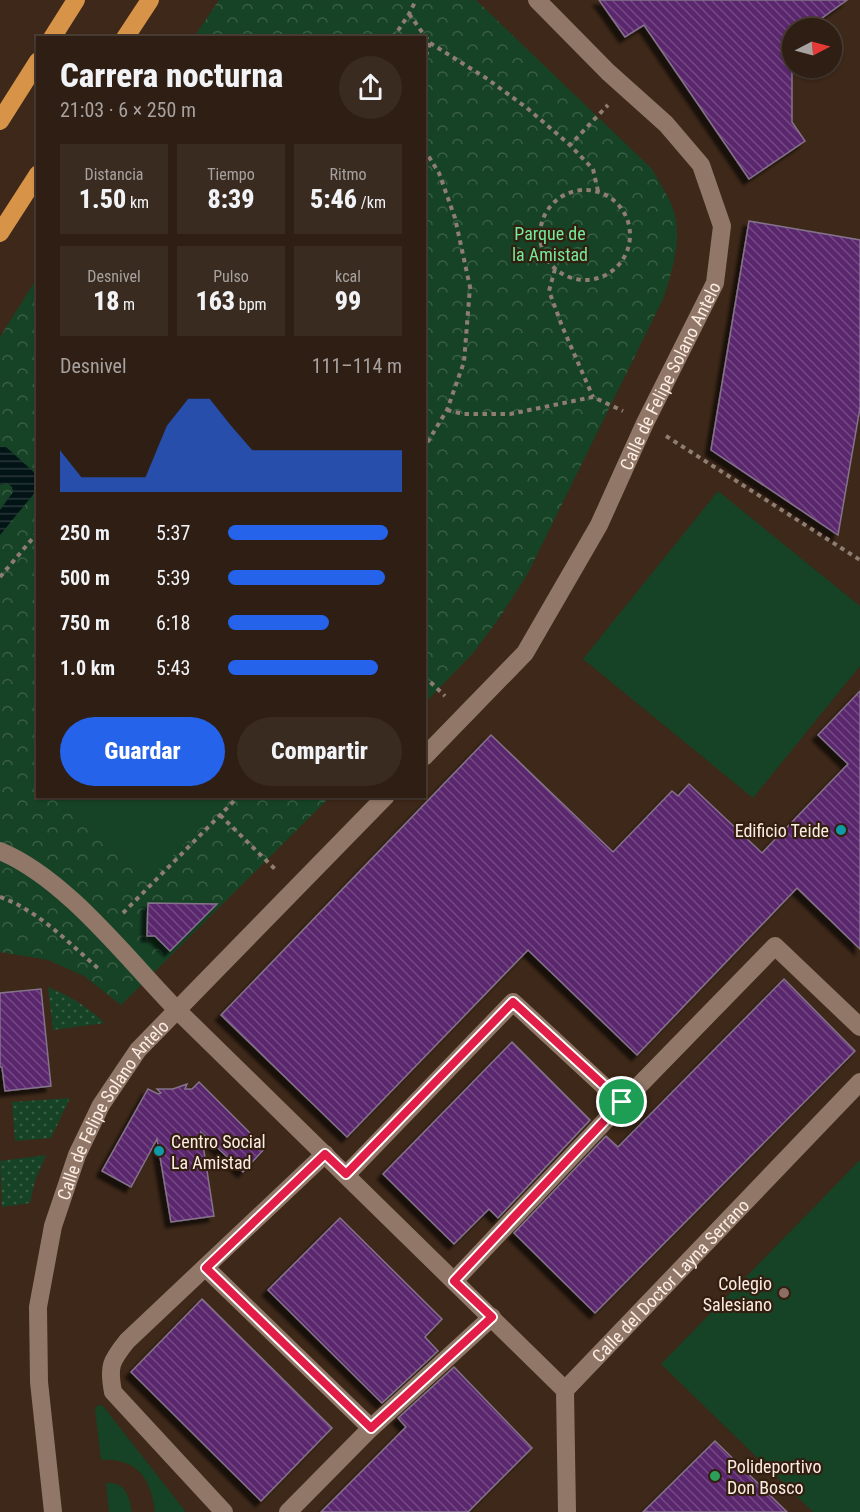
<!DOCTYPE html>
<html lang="es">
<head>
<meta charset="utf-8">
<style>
  :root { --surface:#2e1e13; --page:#3a2b21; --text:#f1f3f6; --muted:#a7a2a0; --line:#493c33; --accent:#2563eb }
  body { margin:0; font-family:"Roboto Condensed",sans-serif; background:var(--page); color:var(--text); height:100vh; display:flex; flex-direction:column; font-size:22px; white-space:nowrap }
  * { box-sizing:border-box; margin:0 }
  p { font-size:20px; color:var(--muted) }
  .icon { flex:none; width:33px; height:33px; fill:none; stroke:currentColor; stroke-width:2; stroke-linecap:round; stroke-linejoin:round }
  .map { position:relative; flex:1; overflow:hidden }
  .panel { position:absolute; left:36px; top:36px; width:390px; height:762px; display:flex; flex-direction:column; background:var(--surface); border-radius:0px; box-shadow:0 2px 4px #0004,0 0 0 2px var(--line) }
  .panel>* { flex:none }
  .needle { width:39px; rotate:84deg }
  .controls { position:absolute; left:782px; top:18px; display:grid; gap:12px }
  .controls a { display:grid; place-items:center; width:60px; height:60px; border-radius:50%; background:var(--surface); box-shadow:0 2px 4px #0004,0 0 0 2px var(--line); font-size:30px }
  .pin { position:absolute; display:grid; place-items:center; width:51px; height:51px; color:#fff; margin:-26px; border:3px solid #fff; border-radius:50%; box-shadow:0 2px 6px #0007 }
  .round { display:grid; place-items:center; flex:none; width:63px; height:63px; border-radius:32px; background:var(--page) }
  .head { display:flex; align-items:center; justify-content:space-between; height:102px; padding:0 24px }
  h1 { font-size:33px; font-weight:800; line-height:45px }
  .figures { display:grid; grid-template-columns:repeat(3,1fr); gap:9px; height:102px; padding:6px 24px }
  .figures div { display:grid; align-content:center; border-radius:0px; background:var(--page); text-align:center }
  .figures b { font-size:26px; font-weight:800 }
  .figures small { font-size:16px; font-weight:400 }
  .figures p { font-size:16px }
  .chart { height:168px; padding:12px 24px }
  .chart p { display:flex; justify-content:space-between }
  .chart svg { width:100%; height:108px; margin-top:6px; fill:var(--accent); opacity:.7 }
  .primary-button { display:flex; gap:12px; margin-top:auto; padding:12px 24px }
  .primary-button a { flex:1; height:69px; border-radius:36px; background:var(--accent); color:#fff; font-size:24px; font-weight:800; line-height:69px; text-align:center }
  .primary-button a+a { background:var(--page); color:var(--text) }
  ul { padding:0 24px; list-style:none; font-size:20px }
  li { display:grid; grid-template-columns:96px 72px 1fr; align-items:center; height:45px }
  li i { height:15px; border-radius:8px; background:var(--accent) }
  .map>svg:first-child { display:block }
</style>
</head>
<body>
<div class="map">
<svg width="860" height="1512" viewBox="0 0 860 1512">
  <defs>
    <pattern id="grass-dots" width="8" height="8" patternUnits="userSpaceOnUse" patternTransform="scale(1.5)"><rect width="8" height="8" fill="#164326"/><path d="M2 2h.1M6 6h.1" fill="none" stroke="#395e45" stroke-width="1.8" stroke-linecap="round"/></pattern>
    <pattern id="park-crowns" width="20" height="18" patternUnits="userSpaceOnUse" patternTransform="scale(1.5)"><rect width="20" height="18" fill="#164326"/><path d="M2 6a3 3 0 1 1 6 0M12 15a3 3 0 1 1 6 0" fill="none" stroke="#395e45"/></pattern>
    <pattern id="water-rules" width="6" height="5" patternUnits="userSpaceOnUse" patternTransform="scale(1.5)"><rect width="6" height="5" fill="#031417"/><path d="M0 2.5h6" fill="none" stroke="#293639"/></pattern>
    <pattern id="building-back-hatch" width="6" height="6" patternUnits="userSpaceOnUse" patternTransform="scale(1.5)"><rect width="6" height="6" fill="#5a286d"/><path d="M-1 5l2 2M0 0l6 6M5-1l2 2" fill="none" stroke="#734882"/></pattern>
    <filter id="shadow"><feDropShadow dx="-5.5" dy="5.5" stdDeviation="1.5" flood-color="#0009"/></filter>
  </defs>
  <rect width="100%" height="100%" fill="#3d2819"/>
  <path fill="url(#grass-dots)" d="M48,987C70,996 88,1007 105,1023L53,1030Z
    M70,1098L51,1138L15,1141L12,1102Z
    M46,1155L35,1181L30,1203L2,1207L0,1161Z"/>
  <path fill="url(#park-crowns)" d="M219,0H476L652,169C660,184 671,199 675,215C681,243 672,273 663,299L528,573L500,617L474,652L425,703L424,38L194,37Z
    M37,278L38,796L330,797L121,1005L84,976L48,960L0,952V337Z"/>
  <path fill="#164326" d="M718,491L860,606V666L753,798L583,659Z
    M66,797H232L148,880Z
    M860,1160V1512H813L661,1364Z
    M98,1405L103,1406L186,1512H155C151,1479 138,1458 101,1460L95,1409Z
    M106,1483C126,1482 129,1496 132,1512H109Z"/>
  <path fill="url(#water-rules)" d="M0,447H6L37,475V490L0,535V510L13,492L12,487L7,483L0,485Z"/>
  <path fill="url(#building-back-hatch)" stroke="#84738b" stroke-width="1.5" filter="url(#shadow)" d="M599,0H847L808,28H792V122L805,141L749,179L644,25L625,37Z
    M749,221L860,240V408L838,535L711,450Z
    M860,691V949L797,888L637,1055L528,950L347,1137L221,1015L491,735L613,852L672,791L678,796L689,784L762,853L848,764L818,735Z
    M148,903L217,904L170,951L155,936H147Z
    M784,979L855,1051L595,1313L514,1233L606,1136L618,1147Z
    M41,989L51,1086L5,1091L2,1067H0V993Z
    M512,1042L590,1120L498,1218L489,1209L454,1244L383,1174Z
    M199,1082L265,1148L243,1172L201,1132L214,1216L171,1222L157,1139L131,1187L102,1171L148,1089L158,1094L161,1093L157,1089H173L187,1084L185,1089H192Z
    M340,1218L442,1319L425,1337L438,1351L382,1403L268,1290Z
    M202,1299L332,1428L261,1501L131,1372Z
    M454,1367L532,1448L468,1512H321L406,1427L398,1418Z
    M715,1441L787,1512H643Z"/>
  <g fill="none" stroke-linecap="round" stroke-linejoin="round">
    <path stroke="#8f7d71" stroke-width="4" stroke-dasharray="4.5 4.5" stroke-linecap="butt" d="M409,14L430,43L424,62
      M393,38L409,14L416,0
      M430,43L486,78L527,108L570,145
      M424,149L439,173L455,218L470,287L464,362L447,410L424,448
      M540 235a45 45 0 1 1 90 0a45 45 0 1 1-90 0Z
      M598,191L593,169L570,145L608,105
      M555,269L549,291L562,326L593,397
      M447,410L463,414H510L593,397L623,411
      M666,436L860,560
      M0,577L38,532
      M424,676L445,696
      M220,815L277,871
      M0,897C38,910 70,944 101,971
      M123,913L239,796"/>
    <g stroke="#917767" stroke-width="18">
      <path id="s1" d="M424,757L525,653L599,525L645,423L715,283L722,226L701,165L666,124L608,72L537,0"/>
      <path d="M0,851C67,879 127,959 178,1011C307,1138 437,1263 565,1390"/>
      <path d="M346,1175L513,1002L622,1103"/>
      <path d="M206,1268L371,1428"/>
      <path d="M454,1281L622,1103L775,946L860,1027"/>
      <path id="s2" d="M53,1512L39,1382L38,1307L53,1226L77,1155L101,1105L138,1050L386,796"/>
      <path d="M224,1512L113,1392C108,1366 111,1361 127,1341L325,1154"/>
      <path d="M288,1512L371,1428L492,1317"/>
      <path id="s3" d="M567,1512L565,1390L860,1082"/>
    </g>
    <path stroke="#d79347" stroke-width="18" d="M52,38L76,0
      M125,38L150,0
      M0,121L38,61
      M0,233L38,174"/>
  </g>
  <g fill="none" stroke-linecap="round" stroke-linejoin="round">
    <g stroke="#fff" stroke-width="12">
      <path id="route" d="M513,1002L622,1102L454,1281L492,1317L371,1428L206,1268L325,1154L346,1174Z"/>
    </g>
    <use href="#route" stroke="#e11d48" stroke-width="8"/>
  </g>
  <g fill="#0f9aa8" stroke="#331e10" stroke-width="2">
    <circle cx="841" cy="830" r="6"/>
    <circle cx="159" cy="1151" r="6"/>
  </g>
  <circle fill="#8d6e63" stroke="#331e10" stroke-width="2" cx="784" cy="1293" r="6"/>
  <circle fill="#2e9e5b" stroke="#331e10" stroke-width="2" cx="715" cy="1476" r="6"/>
  <g text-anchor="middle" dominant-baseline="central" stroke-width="4.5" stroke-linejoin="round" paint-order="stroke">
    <g font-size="18" fill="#74ea9b" stroke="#331e10">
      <text x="550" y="233">Parque de<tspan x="550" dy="21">la Amistad</tspan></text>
    </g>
    <g font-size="18" fill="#fcede4" stroke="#331e10">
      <text stroke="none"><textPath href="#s1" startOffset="458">Calle de Felipe Solano Antelo</textPath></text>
      <text stroke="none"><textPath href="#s2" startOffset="420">Calle de Felipe Solano Antelo</textPath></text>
      <text stroke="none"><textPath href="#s3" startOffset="274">Calle del Doctor Layna Serrano</textPath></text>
    </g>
    <g font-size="18" fill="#fcede4" stroke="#331e10" text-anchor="end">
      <text x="829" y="830">Edificio Teide</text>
      <text x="171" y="1141" text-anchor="start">Centro Social<tspan x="171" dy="21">La Amistad</tspan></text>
      <text x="772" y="1283">Colegio<tspan x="772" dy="21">Salesiano</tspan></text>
      <text x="727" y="1466" text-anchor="start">Polideportivo<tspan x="727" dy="21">Don Bosco</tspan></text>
    </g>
  </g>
</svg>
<div class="controls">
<a><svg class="needle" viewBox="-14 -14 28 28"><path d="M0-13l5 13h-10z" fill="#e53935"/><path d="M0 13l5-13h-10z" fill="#a7a2a0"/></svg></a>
</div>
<div class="pin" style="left:622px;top:1102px;background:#1e9e55"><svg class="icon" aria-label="arrive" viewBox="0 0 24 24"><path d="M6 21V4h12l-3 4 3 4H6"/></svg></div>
<section class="panel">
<div class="head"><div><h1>Carrera nocturna</h1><p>21:03 · 6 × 250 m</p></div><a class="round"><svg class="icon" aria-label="share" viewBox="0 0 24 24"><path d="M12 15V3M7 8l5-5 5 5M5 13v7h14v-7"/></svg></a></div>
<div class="figures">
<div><p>Distancia</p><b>1.50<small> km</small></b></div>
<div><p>Tiempo</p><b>8:39</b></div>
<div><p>Ritmo</p><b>5:46<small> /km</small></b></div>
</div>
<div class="figures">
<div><p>Desnivel</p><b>18<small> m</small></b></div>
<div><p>Pulso</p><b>163<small> bpm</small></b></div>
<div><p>kcal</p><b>99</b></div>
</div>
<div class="chart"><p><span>Desnivel</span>111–114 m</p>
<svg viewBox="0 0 160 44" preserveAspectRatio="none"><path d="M0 44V27L10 38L20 38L30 38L40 38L50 17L60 6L70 6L80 17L90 27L100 27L110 27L120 27L130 27L140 27L150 27L160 27V44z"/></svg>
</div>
<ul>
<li><b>250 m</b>5:37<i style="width:92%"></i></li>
<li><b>500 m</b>5:39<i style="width:90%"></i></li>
<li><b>750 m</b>6:18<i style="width:58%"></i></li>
<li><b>1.0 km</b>5:43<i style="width:86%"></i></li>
</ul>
<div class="primary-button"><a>Guardar</a><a>Compartir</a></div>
</section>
</div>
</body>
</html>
